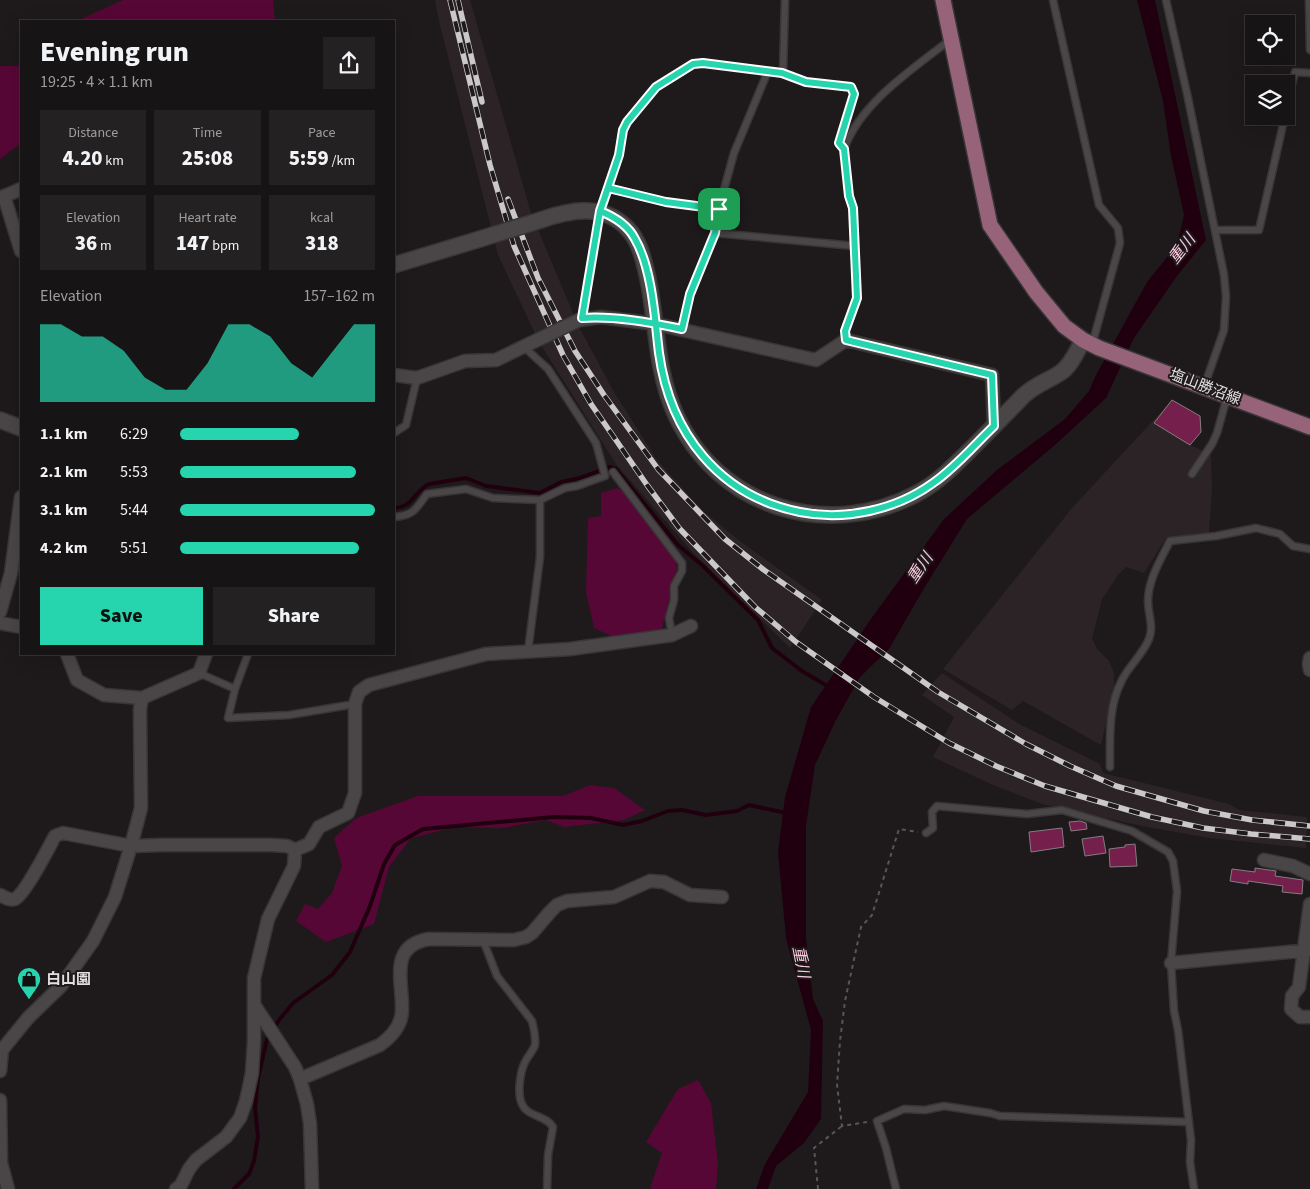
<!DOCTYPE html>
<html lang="en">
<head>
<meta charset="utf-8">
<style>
  :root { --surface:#161414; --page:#232122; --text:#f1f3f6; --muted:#9e9ea0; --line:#353334; --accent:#26d5ae }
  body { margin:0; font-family:"Source Sans 3","Noto Sans JP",sans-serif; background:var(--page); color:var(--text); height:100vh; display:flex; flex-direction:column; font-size:19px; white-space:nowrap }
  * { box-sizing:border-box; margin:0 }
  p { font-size:16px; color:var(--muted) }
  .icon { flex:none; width:28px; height:28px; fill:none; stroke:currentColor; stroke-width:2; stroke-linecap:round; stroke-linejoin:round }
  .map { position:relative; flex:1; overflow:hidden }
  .drawer { position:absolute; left:20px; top:20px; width:375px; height:635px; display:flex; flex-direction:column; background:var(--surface); border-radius:0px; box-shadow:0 5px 20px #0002,0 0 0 1px var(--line) }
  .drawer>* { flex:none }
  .controls { position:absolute; left:1245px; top:15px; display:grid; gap:10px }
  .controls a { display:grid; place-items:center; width:50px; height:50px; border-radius:0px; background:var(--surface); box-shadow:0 5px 20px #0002,0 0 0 1px var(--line); font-size:25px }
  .pin { position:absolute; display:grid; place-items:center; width:42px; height:42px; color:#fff; margin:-21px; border-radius:10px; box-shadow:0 2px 8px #0006 }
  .round { display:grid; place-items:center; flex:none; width:52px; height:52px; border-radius:0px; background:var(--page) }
  .head { display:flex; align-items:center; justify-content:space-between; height:85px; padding:0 20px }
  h1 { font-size:28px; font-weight:800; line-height:38px }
  .stats { display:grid; grid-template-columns:repeat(3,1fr); gap:8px; height:85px; padding:5px 20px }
  .stats div { display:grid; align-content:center; border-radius:0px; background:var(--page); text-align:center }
  .stats b { font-size:21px; font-weight:800 }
  .stats small { font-size:14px; font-weight:400 }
  .stats p { font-size:14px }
  .chart { height:140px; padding:10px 20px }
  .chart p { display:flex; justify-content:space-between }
  .chart svg { width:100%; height:90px; margin-top:5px; fill:var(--accent); opacity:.7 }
  .cta { display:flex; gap:10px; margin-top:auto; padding:10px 20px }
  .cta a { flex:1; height:58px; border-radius:0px; background:var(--accent); color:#111; font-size:20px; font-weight:800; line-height:58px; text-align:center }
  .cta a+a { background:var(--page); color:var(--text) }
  ul { padding:0 20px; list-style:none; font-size:16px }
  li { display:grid; grid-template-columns:80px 60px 1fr; align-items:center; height:38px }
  li i { height:12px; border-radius:6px; background:var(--accent) }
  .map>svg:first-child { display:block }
</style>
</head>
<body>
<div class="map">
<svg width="1310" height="1189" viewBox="0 0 1310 1189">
  <rect width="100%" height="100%" fill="#1e1a1b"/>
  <path fill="#2c2326" d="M435,0H470L531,213L578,325L614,392L657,460L703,511L741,542L822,600L790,648L694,554L616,464L539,342L498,255L439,21Z
    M1172,400L1200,416L1201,432L1190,445L1211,455L1212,489L1209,533L1166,538L1144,573L1126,567L1118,575L1102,599L1092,639L1097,649L1109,661L1114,673V687L1101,745L1023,701L1012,710L943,669L1073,507Z
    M942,673L1019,724L1100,764L1103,773L1229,804L1239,810L1307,817L1306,848L1209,838L1142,826L1042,804L993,785L933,757L954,717L922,695Z"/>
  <path fill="#570735" d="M123,0H273L275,21H77Z
    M21,64V143L0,159V66H19Z
    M617,488L627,494L675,558L677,568L661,632L616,638L594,628L586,592L588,518L601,516V493Z
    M590,785L614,788L645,810L624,820L564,827L546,820L503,828L455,827L411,838L389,867L374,924L326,942L296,921L305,904L318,909L332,893L342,866L334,838L356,818L418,796H563Z
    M698,1080L711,1103L718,1164L716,1189H652L650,1188L662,1153L646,1142L678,1089Z"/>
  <path fill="#20000e" d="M1137,0H1155L1206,240L1177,276L1134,338L1106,398L1055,445L967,519L923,590L889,649L860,677L836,720L815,765L806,826V938L813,999L823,1021L821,1119L804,1143L776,1166L768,1189H756L765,1164L808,1092L811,1030L786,938L778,852L785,797L811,707L873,616L944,519L997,470L1065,419L1089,391L1096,375L1147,282L1177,245L1184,215L1171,156L1163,101Z"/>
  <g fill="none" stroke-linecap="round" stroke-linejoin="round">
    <path stroke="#20000e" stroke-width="4" d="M394,508C414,507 414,491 429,484L466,478L486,486L540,493L561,482L580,478L610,467L616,469L678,545L702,565L758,620L772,648L802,671L829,687
      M234,1189L249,1174L254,1161L258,1137L255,1108L258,1078L267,1039L279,1020L293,1003L332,975L350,952L370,906L384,864L395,845L423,829L554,817L591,818L623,825L642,821L668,811L682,810L706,815L737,811L749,805L786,813"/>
  </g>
  <path fill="#751f4c" stroke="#827e7f" d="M1172,400L1200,416L1201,432L1190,445L1154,423Z
    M1080,821L1086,823L1087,829L1071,831L1069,822Z
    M1062,828L1064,847L1031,852L1029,832Z
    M1103,836L1106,853L1085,856L1082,839Z
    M1135,844L1137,866L1110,867L1109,849L1125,847V845Z
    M1255,868L1276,871L1275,876L1303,880L1302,894L1282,892L1283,886L1248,881V884L1230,881L1232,869L1255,872Z"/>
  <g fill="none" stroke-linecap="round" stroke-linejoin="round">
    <g stroke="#383536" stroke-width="9">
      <path id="lane" d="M1053,0L1099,205L1118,228L1120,243L1092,345
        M1166,0L1188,98L1224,275L1226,297L1224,330L1204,387
        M1309,0L1310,50
        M783,73L806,82L851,87L854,93L839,143L844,149L849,196L853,208L857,299L845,331L846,340
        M1286,109L1295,72L1310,73
        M844,149C861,102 913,69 951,39
        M608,188L666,203L719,209
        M1215,230H1259L1285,116
        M715,233L855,246
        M582,318L601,211L619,155L623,129L627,122L656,87L693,64L703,63L783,73L785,0
        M682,329L690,294L715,233L716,219L734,153L768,71
        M394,433L406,425L417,378
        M613,472L682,563V571L674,586V600L669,618L672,635
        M1192,474L1212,444L1217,433L1227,397
        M394,517C414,515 415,510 427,494L466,489L493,498L540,500L565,488L577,486L605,476L596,443L548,369L523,346
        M528,651L540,557V500
        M199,673L235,689L228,718L289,715L355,704
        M235,689L248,654
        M1110,767C1110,738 1108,706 1122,680C1129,666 1143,654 1149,639C1154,626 1148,614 1148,601C1148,580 1161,559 1170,541L1216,536L1256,528L1280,534L1293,546L1310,549
        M926,833L933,828L932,812L937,806L1027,814L1062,810L1132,831L1168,852L1173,861L1177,891L1171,963L1174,1011L1178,1030L1191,1140L1190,1162L1194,1189
        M483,940L497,976L532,1021C534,1029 536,1037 535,1045C533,1051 528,1056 525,1062C520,1072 517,1094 522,1104C527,1117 546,1115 553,1127L548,1155L547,1189
        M896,1189L886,1148L877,1121L904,1109L925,1110L944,1106L990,1113L1000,1116L1189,1122"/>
    </g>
    <g stroke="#383536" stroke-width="15">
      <path id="street" d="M4,196L21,251
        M0,198L21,189
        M579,320L601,317L656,324L816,360L846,340L992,375L994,426
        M394,375L417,378L465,361L496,360L529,344
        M0,612L11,573L21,497
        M0,623L21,627
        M67,654L77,680L104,695L142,698
        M1310,658L1309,664L1310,670
        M295,850L309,844L319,827L348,813L355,793V704L359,692L369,685L486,654L570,649L672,635L691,626
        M1264,860L1293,866L1310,874
        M0,895C5,897 9,901 15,899C25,894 48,849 55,836L63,833L131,846L162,845H272L287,846L295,850L294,866L268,919L254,978V1041L252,1073L246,1101L240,1118L226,1137L196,1160L189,1169L181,1185L176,1189
        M1310,904L1299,987L1292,996L1291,1009L1300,1017H1310
        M1171,963L1310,950
        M255,1006L295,1067L300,1079L307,1104L310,1124L312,1189
        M0,1071L2,1050L28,1018L61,986L93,941L115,897L131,846L141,808L140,709L142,698L199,673L206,654
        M300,1079L380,1045C391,1037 402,1025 402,1010C403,981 388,946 429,939L514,940L526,937L532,933L550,912L557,905L567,901L614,897L650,881L664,882L690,895L722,897
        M0,1100L1,1163L8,1189"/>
    </g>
    <g stroke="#383536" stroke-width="18">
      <path id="secondary" d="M541,220C570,210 603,203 627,228C640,241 644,261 648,279C657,323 656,371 675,413C717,507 826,541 916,494C939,482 957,463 975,445C991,429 1007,413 1023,396C1036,384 1046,382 1060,373C1071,366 1077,351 1083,340
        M394,265L480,239
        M0,420L21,428"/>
    </g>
    <g stroke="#383536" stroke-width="18">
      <path id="primary" d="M943,0L990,225L1036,292L1064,326L1083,340L1099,348L1310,427"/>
    </g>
    <path stroke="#595657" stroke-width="2" stroke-dasharray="4 4" stroke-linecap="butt" d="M867,1122L842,1126L837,1085L840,1041L845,1001L861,927L872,915L899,829L918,832
      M818,1189L814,1148L842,1126"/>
    <use href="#lane" stroke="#4a4647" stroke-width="6"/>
    <use href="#street" stroke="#4a4647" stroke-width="12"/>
    <use href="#secondary" stroke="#4a4647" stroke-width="15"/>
    <use href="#primary" stroke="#966379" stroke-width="15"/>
    <g stroke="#cbc8c9" stroke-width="5.5">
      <path id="rail" d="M450,0L490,165L514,246L563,355L591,404L647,485L679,528L755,607L796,642L874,697L949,743L996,766L1045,786L1152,817L1203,828L1251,834L1310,839
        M458,0L482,102
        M508,199L538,278L575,351L604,395L658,469L725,539L764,570L938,692L1026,744L1070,766L1116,786L1204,811L1252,820L1310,826"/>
    </g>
    <use href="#rail" stroke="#1e1a1b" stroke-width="4" stroke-dasharray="11" stroke-linecap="butt"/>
    <g stroke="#383536" stroke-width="15" stroke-linecap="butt">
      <path id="street-bridge" d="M529,344L579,320"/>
    </g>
    <g stroke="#383536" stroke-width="18" stroke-linecap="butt">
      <path id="secondary-bridge" d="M480,239L541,220"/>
    </g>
    <use href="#street-bridge" stroke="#4a4647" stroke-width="12"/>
    <use href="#secondary-bridge" stroke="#4a4647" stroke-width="15"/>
  </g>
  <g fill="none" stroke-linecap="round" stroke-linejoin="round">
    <g stroke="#fff" stroke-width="10">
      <path id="route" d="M719,209L715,233L690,294L682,329C649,322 615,316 582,318L600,211L619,155L623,130L627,122L656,87L693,64L703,63L782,73L806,82L851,87L854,94L839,143L844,149L849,196L853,208L857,298L845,331L846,340L992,375L994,426C974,445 956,467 933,483C896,510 845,521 800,512C719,496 670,433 659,353C655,320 652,268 635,239C628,225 615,217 600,211L608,188L666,202L719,209"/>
    </g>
    <use href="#route" stroke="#26d5ae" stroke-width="6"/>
  </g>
  <defs>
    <g id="shop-pin" transform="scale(1.25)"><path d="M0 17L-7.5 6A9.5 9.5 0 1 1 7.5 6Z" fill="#26d5ae" stroke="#1e1a1b"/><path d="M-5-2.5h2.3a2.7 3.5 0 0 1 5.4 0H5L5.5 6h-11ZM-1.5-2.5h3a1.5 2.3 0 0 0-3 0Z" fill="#111"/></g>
  </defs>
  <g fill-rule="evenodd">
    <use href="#shop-pin" x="29" y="979"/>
  </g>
  <g text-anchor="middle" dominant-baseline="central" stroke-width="4" stroke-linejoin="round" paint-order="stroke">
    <g font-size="15" fill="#e2dfe0" stroke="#1e1a1b">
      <text transform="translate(1205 387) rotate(21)">塩山勝沼線</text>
    </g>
    <g font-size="15" font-weight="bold" fill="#e2dfe0" stroke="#1e1a1b" text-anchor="start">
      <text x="46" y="979">白山園</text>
    </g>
    <g font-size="16" font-style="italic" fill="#fdcadf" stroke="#1e1a1b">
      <text transform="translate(1182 249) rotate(-52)">重川</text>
      <text transform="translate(920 568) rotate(-56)">重川</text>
      <text transform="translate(801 962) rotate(79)">重川</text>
    </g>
  </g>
</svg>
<div class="controls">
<a><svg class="icon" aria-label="locate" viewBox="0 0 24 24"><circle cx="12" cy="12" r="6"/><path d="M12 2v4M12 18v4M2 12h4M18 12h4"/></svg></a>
<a><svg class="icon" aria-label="layers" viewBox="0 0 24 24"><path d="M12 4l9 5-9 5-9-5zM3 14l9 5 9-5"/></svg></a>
</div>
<div class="pin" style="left:719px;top:209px;background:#1e9e55"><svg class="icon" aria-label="arrive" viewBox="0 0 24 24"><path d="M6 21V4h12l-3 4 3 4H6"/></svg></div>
<section class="drawer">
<div class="head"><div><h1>Evening run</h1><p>19:25 · 4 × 1.1 km</p></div><a class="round"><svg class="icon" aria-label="share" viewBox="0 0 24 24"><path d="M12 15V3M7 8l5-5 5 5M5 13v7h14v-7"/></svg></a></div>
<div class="stats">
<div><p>Distance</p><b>4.20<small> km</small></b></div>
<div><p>Time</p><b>25:08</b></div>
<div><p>Pace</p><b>5:59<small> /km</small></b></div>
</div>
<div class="stats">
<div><p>Elevation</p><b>36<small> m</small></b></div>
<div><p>Heart rate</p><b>147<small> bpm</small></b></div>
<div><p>kcal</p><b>318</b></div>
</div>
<div class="chart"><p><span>Elevation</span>157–162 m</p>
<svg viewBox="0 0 160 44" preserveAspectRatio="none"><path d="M0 44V6L10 6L20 12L30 12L40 19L50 32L60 38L70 38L80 25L90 6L100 6L110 12L120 25L130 32L140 19L150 6L160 6V44z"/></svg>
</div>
<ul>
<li><b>1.1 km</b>6:29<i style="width:61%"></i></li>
<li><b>2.1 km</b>5:53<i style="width:90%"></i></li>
<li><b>3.1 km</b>5:44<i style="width:100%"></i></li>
<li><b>4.2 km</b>5:51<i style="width:92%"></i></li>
</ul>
<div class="cta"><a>Save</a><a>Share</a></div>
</section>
</div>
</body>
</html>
